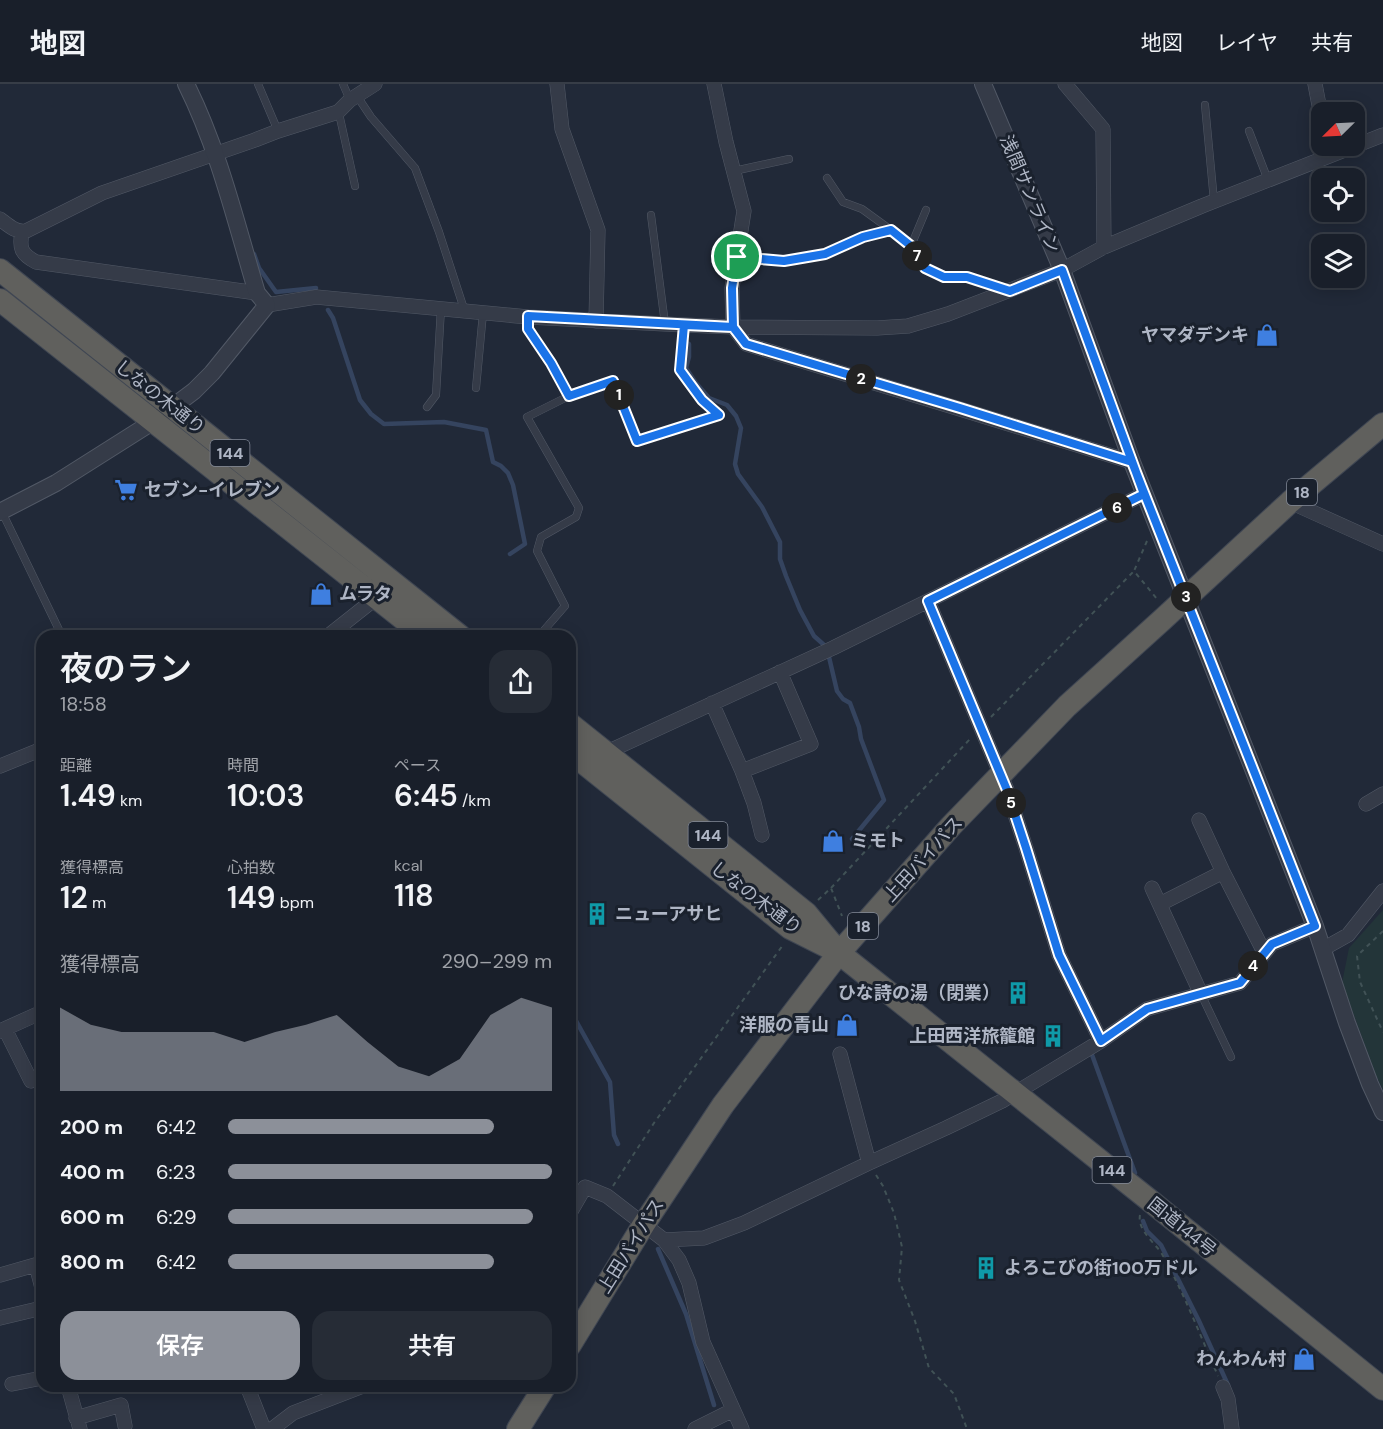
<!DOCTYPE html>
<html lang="ja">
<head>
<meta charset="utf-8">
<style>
  :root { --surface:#191f2a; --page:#262c36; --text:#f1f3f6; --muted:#9fa2a8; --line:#373d47; --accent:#8c9099 }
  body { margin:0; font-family:"DM Sans","Noto Sans JP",sans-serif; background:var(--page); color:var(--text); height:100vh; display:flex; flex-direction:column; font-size:22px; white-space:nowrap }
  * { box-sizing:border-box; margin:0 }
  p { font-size:20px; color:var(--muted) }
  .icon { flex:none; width:33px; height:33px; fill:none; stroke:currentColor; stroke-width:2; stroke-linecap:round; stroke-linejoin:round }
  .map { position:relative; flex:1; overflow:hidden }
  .side { position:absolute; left:36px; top:546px; width:540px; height:762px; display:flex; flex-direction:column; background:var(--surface); border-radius:18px; box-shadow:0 3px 15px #0003,0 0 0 2px var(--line) }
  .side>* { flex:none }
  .needle { width:39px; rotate:246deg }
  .controls { position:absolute; left:1311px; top:18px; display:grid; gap:12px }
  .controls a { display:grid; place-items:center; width:54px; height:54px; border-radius:12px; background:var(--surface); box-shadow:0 3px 15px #0003,0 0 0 2px var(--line); font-size:30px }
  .pin { position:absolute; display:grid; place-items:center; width:51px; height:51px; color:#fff; margin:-26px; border:3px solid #fff; border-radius:50%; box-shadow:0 2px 6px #0007 }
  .km { position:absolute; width:30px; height:30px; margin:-15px; border-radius:50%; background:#222; color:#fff; font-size:16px; line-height:30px; text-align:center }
  .round { display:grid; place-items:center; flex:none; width:63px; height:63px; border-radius:18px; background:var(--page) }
  .summary { display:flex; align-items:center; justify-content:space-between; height:102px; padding:0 24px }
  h1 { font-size:33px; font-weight:600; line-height:45px }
  .stats { display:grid; grid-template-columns:repeat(3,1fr); gap:9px; height:102px; padding:6px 24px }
  .stats div { display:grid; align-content:center }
  .stats b { font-size:30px; font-weight:600 }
  .stats small { font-size:16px; font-weight:400 }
  .stats p { font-size:16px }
  .chart { height:168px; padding:12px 24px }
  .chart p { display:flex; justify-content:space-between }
  .chart svg { width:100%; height:108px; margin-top:6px; fill:var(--accent); opacity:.7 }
  .button { display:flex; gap:12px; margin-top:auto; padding:12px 24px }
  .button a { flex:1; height:69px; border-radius:18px; background:var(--accent); color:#fff; font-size:24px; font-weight:600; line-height:69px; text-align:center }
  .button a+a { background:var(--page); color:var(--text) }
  ul { padding:0 24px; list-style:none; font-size:20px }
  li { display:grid; grid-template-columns:96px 72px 1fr; align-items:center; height:45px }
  li i { height:15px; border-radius:8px; background:var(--accent) }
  header { display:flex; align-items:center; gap:36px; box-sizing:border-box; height:84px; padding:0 30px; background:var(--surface); border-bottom:2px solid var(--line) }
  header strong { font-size:28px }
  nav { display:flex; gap:33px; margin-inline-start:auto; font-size:21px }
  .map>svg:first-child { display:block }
</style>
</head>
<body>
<header>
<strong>地図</strong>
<nav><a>地図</a><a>レイヤ</a><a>共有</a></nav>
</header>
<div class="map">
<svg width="1383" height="1345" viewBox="0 0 1383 1345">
  <rect width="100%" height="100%" fill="#212938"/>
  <path fill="#233539" d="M1383,826V1006L1376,991L1342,899L1349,864Z"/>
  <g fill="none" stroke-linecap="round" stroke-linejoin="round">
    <path stroke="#35445f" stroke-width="4.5" d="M254,170L259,184L276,208L316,204
      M328,226L333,234L360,316L371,330L384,340L444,338L486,346L493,378L501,382L508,389L513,401L525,460L510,470
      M685,258L689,260V273L686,284L696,299L709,314L727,321L736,332L741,344L735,380L738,390L762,423L780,458V475L786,492L800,526L814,552L823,560
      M829,573L837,607L843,615L850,619L859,643L861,655L884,716L852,755
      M570,926L610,998L614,1051L618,1060
      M1091,968L1135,1089
      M1143,1137L1147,1147L1161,1161L1199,1237L1228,1301
      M658,1165L686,1230L714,1321"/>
    <g stroke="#525966" stroke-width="8">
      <path id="service" d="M258,0L278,47
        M343,0L350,16
        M357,12L371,33L415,84L439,148L465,228
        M1205,21L1214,117
        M338,28L340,34L355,102
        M1249,47L1268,96
        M734,87L789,75
        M827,94L843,118L862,125L891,146
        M651,131L665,240
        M911,162L926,126
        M737,173L784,177L826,170L863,153L891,146L911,162L925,184L944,193H967L1007,206
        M528,233V245L551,279L569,312
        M476,304L483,229
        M427,323L436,311L441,224
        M2,428L62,552
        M539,552L565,522L537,467L541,453L576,433L579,424L527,333L569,312L613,297L637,357L719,331L702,316L680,287L684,241
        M1201,910L1231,973"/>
    </g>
    <g stroke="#525966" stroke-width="15">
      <path id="minor" d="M557,0L562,45L598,146L596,237
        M714,0L726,58L744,127L732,204L733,243L746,260L960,325L1132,378
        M1065,0L1103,45L1104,163
        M1315,0L1322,37
        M0,135C8,141 16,149 26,147L102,109L255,56L278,47L338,28L350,16L375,0
        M22,148C19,164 21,170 36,178L257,209
        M267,221L316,213L528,233L684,241L733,243L877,244L908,242L948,230L1062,186L1104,163L1202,122L1383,51
        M1299,422L1383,460
        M928,517L1007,706L1026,764L1059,871L1101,957
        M328,552L376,514
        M712,619L742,687L754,719L762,751
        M0,682L42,665
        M570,685L833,564L1144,410
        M742,687L811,660L780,588
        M1366,720L1383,710
        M1199,736L1223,788L1264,868
        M1152,804L1201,910
        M1160,820L1223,788
        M1323,865L1348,851L1383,807
        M5,945L31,997
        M0,947L42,928
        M840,970L869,1079
        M570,1129L585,1103L607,1112L664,1156L679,1176L689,1199L703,1258L742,1345
        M664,1156L704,1154L744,1139L869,1079L946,1044L1002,1017L1101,957L1147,925L1240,899L1272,860L1315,842
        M36,1181L42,1204
        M0,1191L42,1179
        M0,1234L42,1224
        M12,1300L42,1294
        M68,1302L80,1345
        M247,1302L264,1345
        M1223,1303L1228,1315L1232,1345
        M76,1334L121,1321L125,1342
        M272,1345L293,1329L363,1302
        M695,1345L733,1326"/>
    </g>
    <g stroke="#525966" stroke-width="18">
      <path id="tertiary" d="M983,0L1062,186L1132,378L1315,842L1347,939L1370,1000L1383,1028
        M0,428L56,399L154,337L194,307L212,289L267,221L257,209C236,139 219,66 186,0"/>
    </g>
    <g stroke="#3f4653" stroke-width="24">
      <path id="trunk" d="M0,186L460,552
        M0,216L425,552
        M570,640L806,829L839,869L1148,1115L1383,1305
        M570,668L790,844L830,864
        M570,1261L644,1140L723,1021L839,869L951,742L1067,622L1162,536L1290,418L1383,340
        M518,1345L545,1302"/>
    </g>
    <path stroke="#415256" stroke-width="2" stroke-dasharray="4.5 4.5" stroke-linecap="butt" d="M1147,457L1134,487L1157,515
      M991,633L1134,487
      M831,804L970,655
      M818,816L831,804L842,832
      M1383,847L1357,872L1360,898L1383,948
      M876,1091L883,1102L894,1129L902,1163L899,1196L915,1237L929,1284L954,1310L967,1345
      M613,1102L654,1039L783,861
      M1140,1131C1137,1146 1155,1159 1162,1170C1184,1209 1200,1251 1218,1292"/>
    <use href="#service" stroke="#353b48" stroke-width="7"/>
    <use href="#minor" stroke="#353b48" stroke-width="14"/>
    <use href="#tertiary" stroke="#353b48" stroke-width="16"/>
    <use href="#trunk" stroke="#60605d" stroke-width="22"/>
  </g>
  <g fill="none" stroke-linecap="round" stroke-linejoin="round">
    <g stroke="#fff" stroke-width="12">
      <path id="route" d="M737,173L732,204L733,243L528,232V245L551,279L569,312L613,297L637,357L719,331L702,316L680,286L684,241L733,243L746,260L960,324L1132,378L1315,842L1272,860L1240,899L1147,925L1101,957L1059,871L1026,764L1007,706L928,517L1144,410L1062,186L1010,207L967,193H944L925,184L911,162L891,146L863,153L825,170L784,177L737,173"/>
    </g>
    <use href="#route" stroke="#1a73e8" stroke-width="8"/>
  </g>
  <defs>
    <g id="shop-bare" transform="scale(1.8)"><path d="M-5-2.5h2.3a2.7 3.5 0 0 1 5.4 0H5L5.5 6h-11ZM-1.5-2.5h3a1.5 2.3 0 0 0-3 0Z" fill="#3f7fe0" stroke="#1a212d" stroke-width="2.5" paint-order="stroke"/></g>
    <g id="supermarket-bare" transform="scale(1.8)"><path d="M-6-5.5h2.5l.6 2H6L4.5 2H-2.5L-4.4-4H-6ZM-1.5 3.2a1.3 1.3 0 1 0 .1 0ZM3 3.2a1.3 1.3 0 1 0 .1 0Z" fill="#3f7fe0" stroke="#1a212d" stroke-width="2.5" paint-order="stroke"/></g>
    <g id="building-bare" transform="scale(1.8)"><path d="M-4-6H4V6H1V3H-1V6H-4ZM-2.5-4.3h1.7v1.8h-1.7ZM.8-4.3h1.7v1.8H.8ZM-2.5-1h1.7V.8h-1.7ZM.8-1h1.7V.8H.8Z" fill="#0f9aa8" stroke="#1a212d" stroke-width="2.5" paint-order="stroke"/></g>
  </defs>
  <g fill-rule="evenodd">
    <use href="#shop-bare" x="1267" y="251"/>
    <use href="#supermarket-bare" x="126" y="406"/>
    <use href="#shop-bare" x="321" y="510"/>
    <use href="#shop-bare" x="833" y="757"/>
    <use href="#building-bare" x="597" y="830"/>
    <use href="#building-bare" x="1018" y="909"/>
    <use href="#shop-bare" x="847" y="941"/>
    <use href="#building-bare" x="1053" y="952"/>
    <use href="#building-bare" x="986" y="1184"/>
    <use href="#shop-bare" x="1304" y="1275"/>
  </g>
  <g text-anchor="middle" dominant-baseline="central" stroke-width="6" stroke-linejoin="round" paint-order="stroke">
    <g fill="#1a212d" stroke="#828997" stroke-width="1.5">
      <rect x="210.5" y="356" width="39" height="26" rx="4.5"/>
      <rect x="1287" y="395" width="30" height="26" rx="4.5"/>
      <rect x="688.5" y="738" width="39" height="26" rx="4.5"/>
      <rect x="848" y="829" width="30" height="26" rx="4.5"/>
      <rect x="1092.5" y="1073" width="39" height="26" rx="4.5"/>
    </g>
    <g font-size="16" font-weight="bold" fill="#afb6c5">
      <text x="230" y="369">144</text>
      <text x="1302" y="408">18</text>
      <text x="708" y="751">144</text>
      <text x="863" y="842">18</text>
      <text x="1112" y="1086">144</text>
    </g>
    <g font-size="18" fill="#afb6c5" stroke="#1a212d">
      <text transform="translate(1030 110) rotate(67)">浅間サンライン</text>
      <text transform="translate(160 313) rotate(38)">しなの木通り</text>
      <text transform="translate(923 775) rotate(-48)">上田バイパス</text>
      <text transform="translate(756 814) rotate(37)">しなの木通り</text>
      <text transform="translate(1182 1143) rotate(39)">国道144号</text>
      <text transform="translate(631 1162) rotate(-58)">上田バイパス</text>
    </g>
    <g font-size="18" font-weight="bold" fill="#afb6c5" stroke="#1a212d" text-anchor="end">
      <text x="1249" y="251">ヤマダデンキ</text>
      <text x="144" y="406" text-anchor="start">セブン-イレブン</text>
      <text x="339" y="510" text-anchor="start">ムラタ</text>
      <text x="851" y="757" text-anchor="start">ミモト</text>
      <text x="615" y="830" text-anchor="start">ニューアサヒ</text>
      <text x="1000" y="909">ひな詩の湯（閉業）</text>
      <text x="829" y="941">洋服の青山</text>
      <text x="1035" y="952">上田西洋旅籠館</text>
      <text x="1004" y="1184" text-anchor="start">よろこびの街100万ドル</text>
      <text x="1286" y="1275">わんわん村</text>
    </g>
  </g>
</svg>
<div class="controls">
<a><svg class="needle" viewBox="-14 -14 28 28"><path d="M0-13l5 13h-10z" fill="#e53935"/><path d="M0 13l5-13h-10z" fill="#9fa2a8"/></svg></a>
<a><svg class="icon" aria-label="locate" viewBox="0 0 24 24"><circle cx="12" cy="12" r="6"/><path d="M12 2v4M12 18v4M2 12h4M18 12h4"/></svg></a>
<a><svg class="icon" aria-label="layers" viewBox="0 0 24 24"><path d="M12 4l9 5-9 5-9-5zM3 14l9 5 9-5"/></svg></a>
</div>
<div class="pin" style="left:737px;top:173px;background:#1e9e55"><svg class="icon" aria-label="arrive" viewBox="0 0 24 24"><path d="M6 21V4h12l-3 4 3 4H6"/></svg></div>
<b class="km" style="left:619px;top:311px">1</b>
<b class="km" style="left:861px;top:295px">2</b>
<b class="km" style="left:1186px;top:513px">3</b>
<b class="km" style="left:1253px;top:882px">4</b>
<b class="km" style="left:1011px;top:719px">5</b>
<b class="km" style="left:1117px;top:424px">6</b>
<b class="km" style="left:917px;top:172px">7</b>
<section class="side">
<div class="summary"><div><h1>夜のラン</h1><p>18:58</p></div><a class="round"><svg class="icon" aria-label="share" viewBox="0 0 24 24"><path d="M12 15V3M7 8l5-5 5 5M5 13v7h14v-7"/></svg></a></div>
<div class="stats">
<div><p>距離</p><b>1.49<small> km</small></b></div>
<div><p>時間</p><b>10:03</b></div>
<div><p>ペース</p><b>6:45<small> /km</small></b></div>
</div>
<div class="stats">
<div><p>獲得標高</p><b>12<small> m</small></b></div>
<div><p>心拍数</p><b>149<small> bpm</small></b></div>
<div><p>kcal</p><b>118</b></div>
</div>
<div class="chart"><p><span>獲得標高</span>290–299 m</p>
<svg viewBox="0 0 160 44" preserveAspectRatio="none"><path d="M0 44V10L10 17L20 20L30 20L40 20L50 20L60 24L70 20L80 17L90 13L100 24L110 34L120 38L130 31L140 13L150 6L160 10V44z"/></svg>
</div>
<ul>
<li><b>200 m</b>6:42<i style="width:82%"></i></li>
<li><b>400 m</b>6:23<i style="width:100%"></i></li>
<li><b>600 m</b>6:29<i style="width:94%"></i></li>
<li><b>800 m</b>6:42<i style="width:82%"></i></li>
</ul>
<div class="button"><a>保存</a><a>共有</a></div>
</section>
</div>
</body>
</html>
